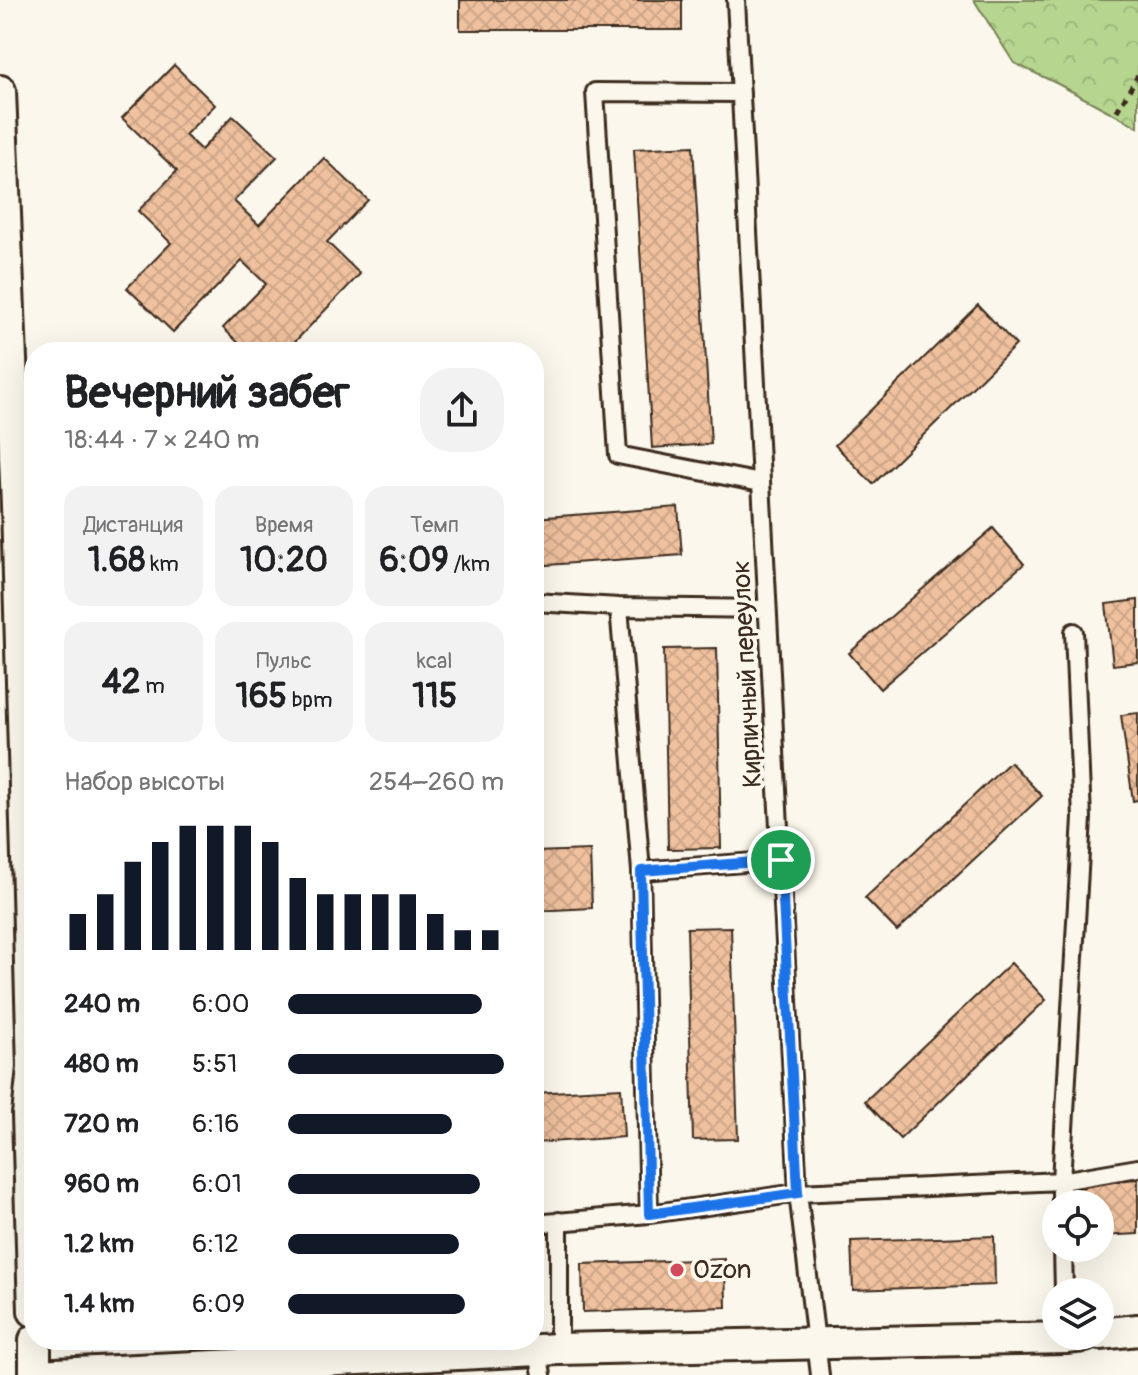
<!DOCTYPE html>
<html lang="ru">
<head>
<meta charset="utf-8">
<style>
  :root { --surface:#fff; --page:#f2f2f2; --text:#202124; --muted:#757577; --accent:#111827 }
  body { margin:0; font-family:Pangolin,sans-serif; background:var(--page); color:var(--text); height:100vh; display:flex; flex-direction:column; font-size:30px; white-space:nowrap }
  * { box-sizing:border-box; margin:0 }
  p { font-size:26px; color:var(--muted) }
  .icon { flex:none; width:44px; height:44px; fill:none; stroke:currentColor; stroke-width:2; stroke-linecap:round; stroke-linejoin:round }
  .map { position:relative; flex:1; overflow:hidden }
  .side { position:absolute; left:24px; top:342px; width:520px; height:1008px; display:flex; flex-direction:column; background:var(--surface); border-radius:32px; box-shadow:0 8px 32px #0002 }
  .side>* { flex:none }
  .fabs { position:absolute; left:1042px; top:1190px; display:grid; gap:16px }
  .fabs a { display:grid; place-items:center; width:72px; height:72px; border-radius:50%; background:var(--surface); box-shadow:0 8px 32px #0002; font-size:40px }
  .pin { position:absolute; display:grid; place-items:center; width:68px; height:68px; color:#fff; margin:-34px; border:4px solid #fff; border-radius:50%; box-shadow:0 2px 8px #0007 }
  .round { display:grid; place-items:center; flex:none; width:84px; height:84px; border-radius:32px; background:var(--page) }
  .summary { display:flex; align-items:center; justify-content:space-between; height:136px; padding:0 40px }
  h1 { font-size:44px; font-weight:700; line-height:60px }
  .metrics { display:grid; grid-template-columns:repeat(3,1fr); gap:12px; height:136px; padding:8px 40px }
  .metrics div { display:grid; align-content:center; border-radius:20px; background:var(--page); text-align:center }
  .metrics b { font-size:34px; font-weight:700 }
  .metrics small { font-size:22px; font-weight:400 }
  .metrics p { font-size:22px }
  .chart { height:224px; padding:16px 40px }
  .chart p { display:flex; justify-content:space-between }
  .chart svg { width:100%; height:144px; margin-top:8px; stroke:var(--accent); stroke-width:6 }
  ul { padding:0 40px; list-style:none; font-size:26px }
  li { display:grid; grid-template-columns:128px 96px 1fr; align-items:center; height:60px }
  li i { height:20px; border-radius:10px; background:var(--accent) }
  .map>svg:first-child { display:block }
</style>
</head>
<body>
<div class="map">
<svg width="1138" height="1375" viewBox="0 0 1138 1375">
  <defs>
    <pattern id="forest-crowns" width="20" height="18" patternUnits="userSpaceOnUse" patternTransform="scale(2)"><rect width="20" height="18" fill="#b6d690"/><path d="M2 6a3 3 0 1 1 6 0M12 15a3 3 0 1 1 6 0" fill="none" stroke="#9db87c"/></pattern>
    <pattern id="building-cross-hatch" width="8" height="8" patternUnits="userSpaceOnUse" patternTransform="scale(2)"><rect width="8" height="8" fill="#efc19e"/><path d="M0 0l8 8M0 8l8-8" fill="none" stroke="#cea688"/></pattern>
  </defs>
  <rect width="100%" height="100%" fill="#fbf7ec"/>
  <filter id="ink" filterUnits="userSpaceOnUse"><feTurbulence type="fractalNoise" baseFrequency=".0125" numOctaves="2"/><feDisplacementMap in="SourceGraphic" scale="16" xChannelSelector="R" yChannelSelector="G"/><feConvolveMatrix kernelMatrix="1 2 1 2 8 2 1 2 1" color-interpolation-filters="sRGB"/></filter>
  <g filter="url(#ink)">
    <path fill="url(#forest-crowns)" stroke="#788057" stroke-width="2" d="M974,0H1138V127L1058,84L1014,63Z"/>
    <path fill="url(#building-cross-hatch)" stroke="#3b2a1e" stroke-width="2" d="M460,0H682V30H460Z
      M174,65L215,105L185,135L201,150L233,116L277,157L234,201L259,225L324,158L368,200L327,242L360,274L285,352H248L223,328L266,284L242,261L173,332L127,288L171,243L138,211L177,171L122,118Z
      M693,146L711,444L652,448L634,149Z
      M978,305L1016,345L873,484L835,445Z
      M678,507L682,555L534,566V518Z
      M993,528L1024,564L880,689L849,653Z
      M1138,600V662L1113,665L1106,604Z
      M717,648L721,848L668,849L664,649Z
      M1138,713V800L1133,801L1121,715Z
      M1010,762L1042,796L897,931L865,898Z
      M590,850L592,908L534,911V852Z
      M731,927L738,1139L693,1140L687,928Z
      M1011,963L1046,1000L900,1139L865,1101Z
      M621,1088L624,1137L534,1143V1093Z
      M1138,1179V1234L1100,1236V1204H1078L1077,1181Z
      M994,1236L995,1285L853,1290L851,1241Z
      M725,1259L726,1307L583,1312L582,1264Z"/>
    <g fill="none" stroke-linecap="round" stroke-linejoin="round">
      <g stroke="#3b2a1e" stroke-width="22">
        <path id="service" d="M736,0L798,1193L820,1375
          M741,93L595,92L618,455L761,483
          M534,602L619,607L767,609
          M619,607L641,871L649,1214
          M641,871L781,860
          M1061,1204V1181L1082,818L1074,632
          M559,1221V1349
          M534,1224L649,1214L798,1193L1061,1181L1138,1168
          M1063,1248L1064,1292
          M538,1350L542,1375"/>
      </g>
      <g stroke="#3b2a1e" stroke-width="36">
        <path id="minor" d="M0,91L17,506L33,1068L28,1115L34,1311
          M1100,1334L1138,1330
          M35,1340V1375
          M36,1375L559,1349L1066,1338L1085,1336"/>
      </g>
      <path stroke="#3b2a1e" stroke-width="5" stroke-dasharray="6 6" stroke-linecap="butt" d="M1117,111L1137,77L1138,71"/>
      <use href="#service" stroke="#fbf7ec" stroke-width="16"/>
      <use href="#minor" stroke="#fbf7ec" stroke-width="30"/>
    </g>
  </g>
  <g fill="none" stroke-linecap="round" stroke-linejoin="round" filter="url(#ink)">
    <g stroke="#fff" stroke-width="16">
      <path id="route" d="M781,860L798,1193L649,1214L641,871Z"/>
    </g>
    <use href="#route" stroke="#1a73e8" stroke-width="10"/>
  </g>
  <circle fill="#d1495b" stroke="#fbf7ec" stroke-width="3" cx="677" cy="1270" r="8"/>
  <g text-anchor="middle" dominant-baseline="central" stroke-width="8" stroke-linejoin="round" paint-order="stroke">
    <g font-size="26" fill="#3b2a1e" stroke="#fbf7ec">
      <text transform="translate(747 674) rotate(-93)">Кирпичный переулок</text>
    </g>
    <g font-size="26" fill="#3b2a1e" stroke="#fbf7ec" text-anchor="start">
      <text x="693" y="1270">Ozon</text>
    </g>
  </g>
</svg>
<div class="fabs">
<a><svg class="icon" aria-label="locate" viewBox="0 0 24 24"><circle cx="12" cy="12" r="6"/><path d="M12 2v4M12 18v4M2 12h4M18 12h4"/></svg></a>
<a><svg class="icon" aria-label="layers" viewBox="0 0 24 24"><path d="M12 4l9 5-9 5-9-5zM3 14l9 5 9-5"/></svg></a>
</div>
<div class="pin" style="left:781px;top:860px;background:#1e9e55"><svg class="icon" aria-label="arrive" viewBox="0 0 24 24"><path d="M6 21V4h12l-3 4 3 4H6"/></svg></div>
<section class="side">
<div class="summary"><div><h1>Вечерний забег</h1><p>18:44 · 7 × 240 m</p></div><a class="round"><svg class="icon" aria-label="share" viewBox="0 0 24 24"><path d="M12 15V3M7 8l5-5 5 5M5 13v7h14v-7"/></svg></a></div>
<div class="metrics">
<div><p>Дистанция</p><b>1.68<small> km</small></b></div>
<div><p>Время</p><b>10:20</b></div>
<div><p>Темп</p><b>6:09<small> /km</small></b></div>
</div>
<div class="metrics">
<div><b>42<small> m</small></b></div>
<div><p>Пульс</p><b>165<small> bpm</small></b></div>
<div><p>kcal</p><b>115</b></div>
</div>
<div class="chart"><p><span>Набор высоты</span>254–260 m</p>
<svg viewBox="0 0 160 44" preserveAspectRatio="none"><path d="M5 44V33M15 44V27M25 44V17M35 44V11M45 44V6M55 44V6M65 44V6M75 44V11M85 44V22M95 44V27M105 44V27M115 44V27M125 44V27M135 44V33M145 44V38M155 44V38"/></svg>
</div>
<ul>
<li><b>240 m</b>6:00<i style="width:90%"></i></li>
<li><b>480 m</b>5:51<i style="width:100%"></i></li>
<li><b>720 m</b>6:16<i style="width:76%"></i></li>
<li><b>960 m</b>6:01<i style="width:89%"></i></li>
<li><b>1.2 km</b>6:12<i style="width:79%"></i></li>
<li><b>1.4 km</b>6:09<i style="width:82%"></i></li>
</ul>
</section>
</div>
</body>
</html>
